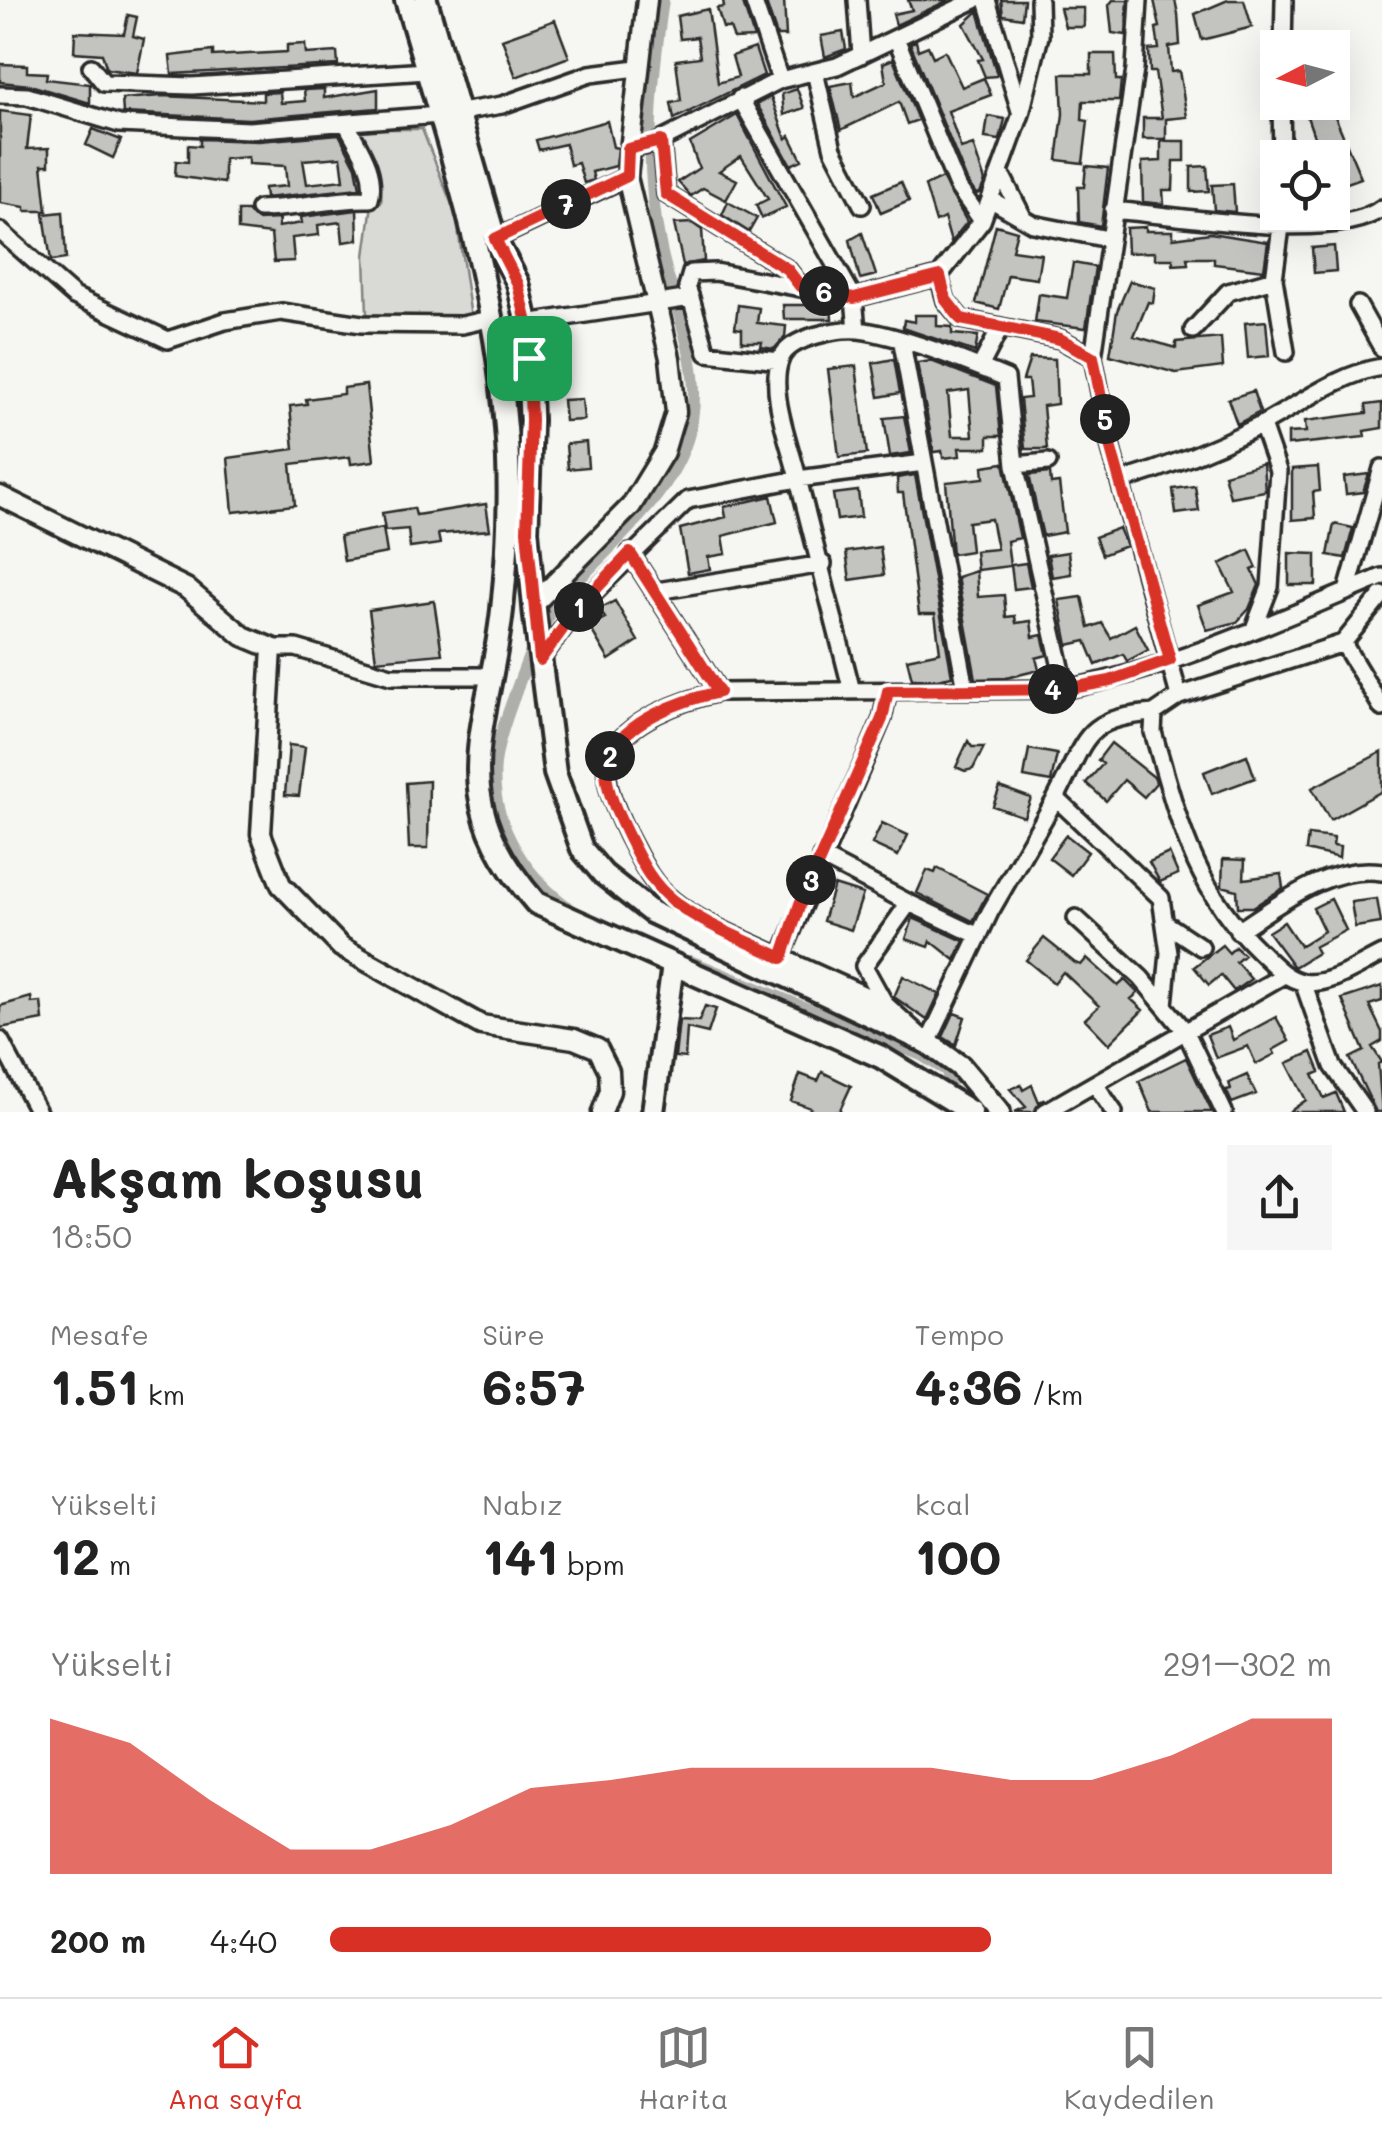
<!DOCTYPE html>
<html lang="tr">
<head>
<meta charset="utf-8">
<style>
  :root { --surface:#fff; --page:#f6f6f6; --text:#222; --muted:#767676; --line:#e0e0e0; --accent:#d93025 }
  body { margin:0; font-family:Mali,sans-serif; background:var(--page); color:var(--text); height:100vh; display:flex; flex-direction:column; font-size:38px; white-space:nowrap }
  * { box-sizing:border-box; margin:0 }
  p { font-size:32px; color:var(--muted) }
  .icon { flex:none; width:55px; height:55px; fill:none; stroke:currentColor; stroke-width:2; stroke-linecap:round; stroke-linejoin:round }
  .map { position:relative; height:1112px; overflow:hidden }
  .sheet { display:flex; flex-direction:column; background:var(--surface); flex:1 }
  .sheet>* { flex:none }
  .needle { width:65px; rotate:264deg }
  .fabs { position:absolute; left:1260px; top:30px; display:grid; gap:20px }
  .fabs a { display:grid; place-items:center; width:90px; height:90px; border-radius:0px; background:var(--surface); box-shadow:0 10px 40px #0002; font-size:50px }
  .pin { position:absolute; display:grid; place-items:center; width:85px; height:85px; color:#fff; margin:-42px; border-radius:20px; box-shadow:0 5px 15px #0006 }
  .km { position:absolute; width:50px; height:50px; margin:-25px; border-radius:50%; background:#222; color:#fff; font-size:28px; line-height:50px; text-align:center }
  .round { display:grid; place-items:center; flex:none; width:105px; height:105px; border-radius:0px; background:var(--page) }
  .overview { display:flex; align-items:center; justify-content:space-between; height:170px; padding:0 50px }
  h1 { font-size:55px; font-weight:700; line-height:75px }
  .stats { display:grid; grid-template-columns:repeat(3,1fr); gap:15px; height:170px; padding:10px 50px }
  .stats div { display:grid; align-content:center }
  .stats b { font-size:50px; font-weight:700 }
  .stats small { font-size:28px; font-weight:400 }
  .stats p { font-size:28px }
  .chart { height:280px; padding:20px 50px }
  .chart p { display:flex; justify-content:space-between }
  .chart svg { width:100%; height:180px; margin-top:10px; fill:var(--accent); opacity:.7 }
  ul { padding:0 50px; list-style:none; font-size:32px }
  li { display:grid; grid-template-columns:160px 120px 1fr; align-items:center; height:75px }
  li i { height:25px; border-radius:12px; background:var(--accent) }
  .tabs { display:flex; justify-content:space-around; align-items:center; height:140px; border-top:2px solid var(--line); background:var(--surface); font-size:28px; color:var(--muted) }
  .tabs a { display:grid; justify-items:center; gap:5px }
  .tabs .current { color:var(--accent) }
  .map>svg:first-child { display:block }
</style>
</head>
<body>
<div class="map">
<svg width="1382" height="1112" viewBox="0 0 1382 1112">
  <rect width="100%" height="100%" fill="#f6f6f2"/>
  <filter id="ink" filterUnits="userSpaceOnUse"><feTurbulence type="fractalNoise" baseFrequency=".01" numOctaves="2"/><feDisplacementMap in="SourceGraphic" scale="20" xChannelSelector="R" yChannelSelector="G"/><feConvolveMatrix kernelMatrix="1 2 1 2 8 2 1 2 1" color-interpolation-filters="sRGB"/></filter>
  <g filter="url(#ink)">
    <path fill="#d9d9d5" stroke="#828280" stroke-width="2.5" d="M360,129H422L456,215L471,317L440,320L367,314L365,256L372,204L381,202C384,174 371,155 360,129Z"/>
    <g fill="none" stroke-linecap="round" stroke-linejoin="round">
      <path stroke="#aeaeab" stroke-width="12" d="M580,915C529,884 489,825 495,764C498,739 508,714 516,691C527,660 539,627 559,602C605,546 679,496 692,420C702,359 673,307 661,249C643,165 651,84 663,0
        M690,961L921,1055L947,1071L954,1105"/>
    </g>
    <path fill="#c3c3c0" stroke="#2b2b2b" stroke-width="2.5" fill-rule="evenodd" d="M723,0H742L754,38L734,39L730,28H723L717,8L724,7Z
      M765,0H784L786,36H777Z
      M908,0H949L896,25L893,14L912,10Z
      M1001,0H1024L1022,18L1003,15Z
      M1113,0H1128L1126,35L1112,33L1109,5Z
      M1154,0H1175L1178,14L1180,45L1169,47L1171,72L1179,71L1187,117L1166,119V139H1143V118H1162L1155,72H1150L1149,50L1159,49L1156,28L1160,27Z
      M1228,0H1244L1252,27L1202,40L1195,14Z
      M1060,8H1084V27H1065Z
      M708,9L718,83L738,77L732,56L755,48L764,75L674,119L671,103L681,101L676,60L700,57L697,37L680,39L677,16Z
      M978,11L997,75L996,76L985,77L978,60L983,59L964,24Z
      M128,15L137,17L133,36L144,39L137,73L107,69L102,54L74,52L75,32L124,34Z
      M555,20L569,57L516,77L502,39Z
      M843,32L846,49L825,57L821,36Z
      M916,41L918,50L928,46L933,57L945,51L962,87L984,78L991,95L948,111L961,149L973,145L985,181L980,193L976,194L967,181L910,43Z
      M305,44L306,54L337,52L338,65L172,74L170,56L213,51V56L287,52V45Z
      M1091,54H1115L1116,80H1121L1119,101H1083L1082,120L1088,121L1083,163L1057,160L1063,114L1061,74H1091Z
      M893,59L918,120L907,124L899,102L841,130L830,86L852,82L854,97L886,82L883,63Z
      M0,64L27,65V72L47,73L46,79L90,84V103L30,85L0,82Z
      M324,89V98L378,89V108L249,119L123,113L122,99L162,96L263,101V93L280,92L281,103L305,101L304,90Z
      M797,89L804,108L784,115L782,94Z
      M771,97L786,139L790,136L802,160L791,165L757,104Z
      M1302,102H1329L1361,178L1339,186L1336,178L1332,179V147L1319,151Z
      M0,111L31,115L27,149L49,148V165H42L47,211H25V207L0,203Z
      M737,115L786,207L762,218L756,205L768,199L741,156L719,171L737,180L726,200L703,188L691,196L678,182L699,168L690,143Z
      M988,116L1005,119L1000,140L985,138Z
      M607,121L613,147L618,148L616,166L592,172L594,180L584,183L578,163L570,165L565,144L539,150L536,140Z
      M93,129L121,140L113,158L86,145Z
      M339,134L356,167L360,188L265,198L264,188L287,186L285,166L248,164V157L224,159V183L175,176L176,161L188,162V145L200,146V139L259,141ZM341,157L344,180L307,184L303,160Z
      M1161,141H1185V161H1174L1173,190H1163L1164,204L1143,202L1142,162L1161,161Z
      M1086,166L1108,168L1101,226L1079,222L1078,187H1084Z
      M1207,166L1209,191L1191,192V167Z
      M942,178L967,222L951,242L944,218L936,222L925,186Z
      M901,182L909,201L881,213L873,194Z
      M1233,184L1235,212L1214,210L1212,185Z
      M728,202L757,218L749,232L722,215Z
      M357,210L358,240L343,242L341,222L318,225L319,235L292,238L294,261L274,262L271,234L238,230V211H248L258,220L279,219L278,227L302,223L301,217Z
      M63,212L66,259L51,261L44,214Z
      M692,223L702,230L704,261L683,265L674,224Z
      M996,225L1017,231L1012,250L1041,254L1037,279L1008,275L999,309L976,303Z
      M1146,227V231H1173V238L1210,233L1268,242L1264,270L1214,264V258H1187L1188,264L1173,265V259H1155V252L1127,253L1126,228Z
      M862,233L876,275L860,279L850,240Z
      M1334,246L1336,271L1314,273L1312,248Z
      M1073,263L1095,267L1086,328L1035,322L1039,294L1067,298Z
      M1130,281L1155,288L1153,303L1148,302L1134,336L1176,348V342L1221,338L1223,367L1176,373L1110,355L1117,311Z
      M738,305L759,308L757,323L786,326L785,337L774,349L761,347L762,342H742V329L735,328Z
      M783,305H831L832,319H784Z
      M915,315H937V326L952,327V334L978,336L975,352L903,328L904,320L915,322Z
      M1266,321L1269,356L1248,358L1245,323Z
      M1030,358L1055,359L1057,404L1043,406L1047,449H1025L1020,399L1030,398L1028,380H1023Z
      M894,359L900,393L879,397L873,363Z
      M931,361L996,386L1001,436H988V448H959L960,456L943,458L942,451L934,452L917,363ZM969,390L973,436H952L948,393Z
      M856,366L867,454L839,457L828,369Z
      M366,385L374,461L351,464L350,457L291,464L295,505L233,512L228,458L294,449L290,406L307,404L306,399L343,394V388Z
      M1253,391L1260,412L1237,424L1228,399Z
      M582,399L584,420L565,421L563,400Z
      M1382,403V428L1364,431L1365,437L1288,445V433L1306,432L1305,421L1367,413L1366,405Z
      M904,416L911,453L890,456L884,418Z
      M586,442L588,467L568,469L566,444Z
      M1004,463L1020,538L1007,541L1010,566L977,570L975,551L997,549L991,519L968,522L971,551L952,554L946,482L984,478L983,466Z
      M1263,463L1265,491L1230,497L1224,474Z
      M1318,467L1320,491L1313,492L1315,518L1292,520V469Z
      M1050,473L1051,484L1059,483L1065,532L1043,536L1029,475Z
      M1369,474L1363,492L1346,494L1344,477Z
      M915,475L952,676L937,679H912L907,659L940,652L935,614H919L903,493H898L897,478Z
      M1195,486L1199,511L1176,514L1173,489Z
      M858,491L861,517L837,520L833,494Z
      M771,496L777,522L723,536L726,554L708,557L710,569L688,573L680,529L726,517L724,507Z
      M486,504L490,530L438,534L440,544L410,548L408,529L385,531L382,513L414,508L416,515Z
      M1334,524L1353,528L1345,558L1328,555Z
      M383,528L387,553L344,561L340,536Z
      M1119,528L1126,546L1102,555L1095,537Z
      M880,547L884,575L850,580L846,552Z
      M1249,550L1257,568L1252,570L1259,585L1249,609L1237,622L1207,630L1198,605L1234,592L1220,564Z
      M1068,552L1071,574L1052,577L1048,555Z
      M1289,553L1316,554V585H1289Z
      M1026,563L1031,587L1014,589L1011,565Z
      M976,571L978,597L1004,595L1006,617L1015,616L1016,623L1031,621L1033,637L1042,635L1047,655L1036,658L1039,670L1006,678L976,679L957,577Z
      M1082,597L1089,628L1102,623L1111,638L1135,625L1148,650L1127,661L1123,654L1096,665L1086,641L1068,645L1059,600Z
      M434,601L442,654L376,660L369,610Z
      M615,601L638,641L609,660L589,626L605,618L599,609Z
      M968,741L972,747H984L973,769L965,771L956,767Z
      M1111,743L1155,778L1156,783L1144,797L1124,780L1106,801L1086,783L1103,764L1098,760Z
      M289,745L305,747L299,796L285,795Z
      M1029,749L1057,754L1051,782L1024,777Z
      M1382,752V791L1330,820L1312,788Z
      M1247,755L1255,778L1212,794L1204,772Z
      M429,781L428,848H409L406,783Z
      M1000,787L1031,798L1024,817L993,806Z
      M882,823L908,835L898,856L872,844Z
      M1066,835L1088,852L1071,875L1049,858Z
      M1308,835L1334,838L1333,846L1340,847L1339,858L1306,850Z
      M1169,853L1178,874L1160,882L1149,862Z
      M1223,859L1245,860L1244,879L1281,874L1283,888L1253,907H1238L1237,890L1222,886Z
      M937,868L987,894L973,921L917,893L927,870L935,873Z
      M834,885L863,894L851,930L823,921Z
      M1331,899L1346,930L1314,947L1317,953L1294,967L1268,932L1284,922L1300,946L1324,931L1313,908Z
      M1377,899L1381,923L1355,927L1351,902Z
      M913,918L964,941L955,960L931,941L929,947L906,939Z
      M1044,938L1075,963L1081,965L1087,958L1118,986L1125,980L1138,993L1131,999L1143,1010L1109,1044L1085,1019L1099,1006L1063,972L1054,983L1026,960Z
      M1222,945L1229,953L1235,947L1244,955L1236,962L1251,979L1234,991L1221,975L1209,985L1194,967Z
      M903,976L939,994L927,1020L894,997Z
      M1382,986V1001L1369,1005L1382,1032V1041L1372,1047L1382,1062L1378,1064L1382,1112H1376L1350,1058L1364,1051L1342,999Z
      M31,997L32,1003L41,1002L43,1020L0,1028V1006Z
      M705,1006L716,1009L708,1033L687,1028L685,1058L675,1057L679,1020L699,1021Z
      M954,1013L965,1017L956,1045L943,1037Z
      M1276,1017L1289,1041L1273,1050L1275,1054L1256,1064L1248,1046L1216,1058L1207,1035L1228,1027L1233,1040Z
      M1312,1052L1320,1072L1313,1075L1324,1098L1336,1093L1344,1112H1289L1306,1100L1287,1063Z
      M1186,1058L1212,1112H1152L1139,1081Z
      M822,1072L851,1086L839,1112H808L811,1108L791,1101L800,1074L818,1081Z
      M1247,1075L1256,1094L1232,1103L1226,1090L1231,1089L1229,1083Z
      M1021,1085L1023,1090L1032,1085L1039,1102L1045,1099L1034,1112H1015L1026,1107L1010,1089Z"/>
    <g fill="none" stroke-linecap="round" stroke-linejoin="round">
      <g stroke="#2b2b2b" stroke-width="22">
        <path id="minor" d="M753,0L780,80
          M857,0L861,55
          M987,0L1020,111
          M896,38L957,186L982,221
          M1283,48L1284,0
          M91,67L104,83L192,86L427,71
          M815,72L833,149L862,205
          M0,95L27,96L119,124L249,130L439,115
          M740,98L854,298L857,330
          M1281,102L1282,158
          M460,112L502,105L590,74L637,68
          M661,141L666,194L787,269L800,286
          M629,149L654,144L780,80L837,66L975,0
          M1000,172L1023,217
          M990,199L1033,224L1108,239
          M259,209C297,209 331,198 370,199C377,171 359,148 346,123
          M1113,210C1175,215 1336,244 1382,208
          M0,231L74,296L168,340L225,321L281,312L362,324L462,325L489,319
          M495,239L627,177
          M939,276L946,301L961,319L1060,339L1093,357L1135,69L1139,0
          M1274,279L1286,352
          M691,298L707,353L780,361
          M1358,305L1382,348
          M527,323L691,298L687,287L691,273L715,272L854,298L939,276L982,221L1021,114L1040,36L1039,0
          M1193,330L1228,292L1274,279L1283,212
          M902,343L966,689
          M1093,357L1111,449L1179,696
          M980,367L1001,327
          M1015,465L1048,462
          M1121,481C1168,467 1213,449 1257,427C1296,407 1338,374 1382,367
          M630,553L719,692
          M657,591L823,564
          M1347,591L1382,468
          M1255,626L1270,587L1278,471L1262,425
          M1343,643L1382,595
          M272,648H296L391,676H489
          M540,660L577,609L688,500L798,479C791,446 767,391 781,358C790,337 839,328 859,330C903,336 964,361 1006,378L1015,465L1066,689
          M852,691L798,479L924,463
          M888,691L882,719L781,957L885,1004L928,1043L990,912L1056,798
          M1382,708L1343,643L1179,696L1154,713L1153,732C1178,817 1192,887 1259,951C1272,963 1285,979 1303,982C1329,987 1359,965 1382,954
          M1154,713C1082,718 1087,739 1056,798L1161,898L1169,953L1164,1005
          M821,857L909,903L864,966L885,1004
          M909,903L979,936
          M1076,918L1141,978L1186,1032L1224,1112
          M1165,923L1201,947
          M1238,931C1281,903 1329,864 1382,872
          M781,957C746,940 703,925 672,900C651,884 641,861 629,838C619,817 600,780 609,757C625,720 684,700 719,692L1066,689C1172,669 1283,618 1382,577
          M1303,982L1333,1066L1365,1112
          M0,1040L38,1112
          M1095,1084L1114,1112
          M1045,1112L1284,975"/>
      </g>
      <g stroke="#2b2b2b" stroke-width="25">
        <path id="tertiary" d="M0,496L186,588L243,636L272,648L261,834L281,885L341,947L481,1025L574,1039L598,1049L609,1071L610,1091L602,1112
          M535,603L631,506L664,452L676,412L670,358L627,177L647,0"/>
      </g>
      <g stroke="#2b2b2b" stroke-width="28">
        <path id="secondary" d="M406,0C447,140 495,282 506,428C511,486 508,553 502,610C488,735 441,793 536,903L881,1057L971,1112
          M426,0L495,239L518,283L527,323L531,420L527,531L535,617L555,773L582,849L603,874L651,912L928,1043L960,1066L999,1112
          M653,1112L673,964"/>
      </g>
      <use href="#minor" stroke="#f6f6f2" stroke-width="15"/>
      <use href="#tertiary" stroke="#f6f6f2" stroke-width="18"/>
      <use href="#secondary" stroke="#f6f6f2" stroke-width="20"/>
    </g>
  </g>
  <g fill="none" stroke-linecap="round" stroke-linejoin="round" filter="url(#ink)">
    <g stroke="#fff" stroke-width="20">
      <path id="route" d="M661,141L666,194L787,269L800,286L854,298L940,276L946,300L961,319L1060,339L1093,357L1111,449L1170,660L1110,681L1066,689L888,691L882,719L800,904L782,958C746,940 703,925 672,900C651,883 641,862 629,838C619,817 599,780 609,757C625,720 683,700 719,692L630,553L577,609L540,660L527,531L531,420L527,323L518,284L495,239L627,176L628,149Z"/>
    </g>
    <use href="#route" stroke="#d93025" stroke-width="12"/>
  </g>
</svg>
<div class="fabs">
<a><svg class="needle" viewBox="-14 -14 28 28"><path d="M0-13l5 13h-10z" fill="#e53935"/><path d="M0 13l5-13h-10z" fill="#767676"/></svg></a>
<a><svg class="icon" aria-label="locate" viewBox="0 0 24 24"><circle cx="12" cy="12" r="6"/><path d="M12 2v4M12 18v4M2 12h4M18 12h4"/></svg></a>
</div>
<div class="pin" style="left:529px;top:358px;background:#1e9e55"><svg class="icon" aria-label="arrive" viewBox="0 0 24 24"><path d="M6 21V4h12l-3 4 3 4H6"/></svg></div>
<b class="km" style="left:579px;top:607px">1</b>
<b class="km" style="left:610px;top:756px">2</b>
<b class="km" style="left:811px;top:880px">3</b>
<b class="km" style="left:1053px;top:689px">4</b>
<b class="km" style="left:1105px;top:419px">5</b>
<b class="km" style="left:824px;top:291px">6</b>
<b class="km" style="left:566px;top:204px">7</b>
</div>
<section class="sheet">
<div class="overview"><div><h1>Akşam koşusu</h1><p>18:50</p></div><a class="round"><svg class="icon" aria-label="share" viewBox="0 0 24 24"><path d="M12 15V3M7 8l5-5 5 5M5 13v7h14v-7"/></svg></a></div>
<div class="stats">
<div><p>Mesafe</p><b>1.51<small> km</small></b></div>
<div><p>Süre</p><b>6:57</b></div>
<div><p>Tempo</p><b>4:36<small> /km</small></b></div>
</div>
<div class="stats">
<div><p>Yükselti</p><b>12<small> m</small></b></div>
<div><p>Nabız</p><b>141<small> bpm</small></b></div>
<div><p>kcal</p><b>100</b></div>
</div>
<div class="chart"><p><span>Yükselti</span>291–302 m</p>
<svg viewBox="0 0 160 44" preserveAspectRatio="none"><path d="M0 44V6L10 12L20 26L30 38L40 38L50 32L60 23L70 21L80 18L90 18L100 18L110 18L120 21L130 21L140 15L150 6L160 6V44z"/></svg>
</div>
<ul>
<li><b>200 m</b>4:40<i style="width:66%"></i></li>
</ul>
</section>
<nav class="tabs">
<a class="current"><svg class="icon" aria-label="home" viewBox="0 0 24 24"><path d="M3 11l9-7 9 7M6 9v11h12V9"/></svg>Ana sayfa</a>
<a><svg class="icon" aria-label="map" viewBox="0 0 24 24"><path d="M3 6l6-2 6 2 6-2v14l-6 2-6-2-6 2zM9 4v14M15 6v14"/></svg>Harita</a>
<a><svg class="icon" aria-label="saved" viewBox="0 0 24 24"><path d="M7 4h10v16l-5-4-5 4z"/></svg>Kaydedilen</a>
</nav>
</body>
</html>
